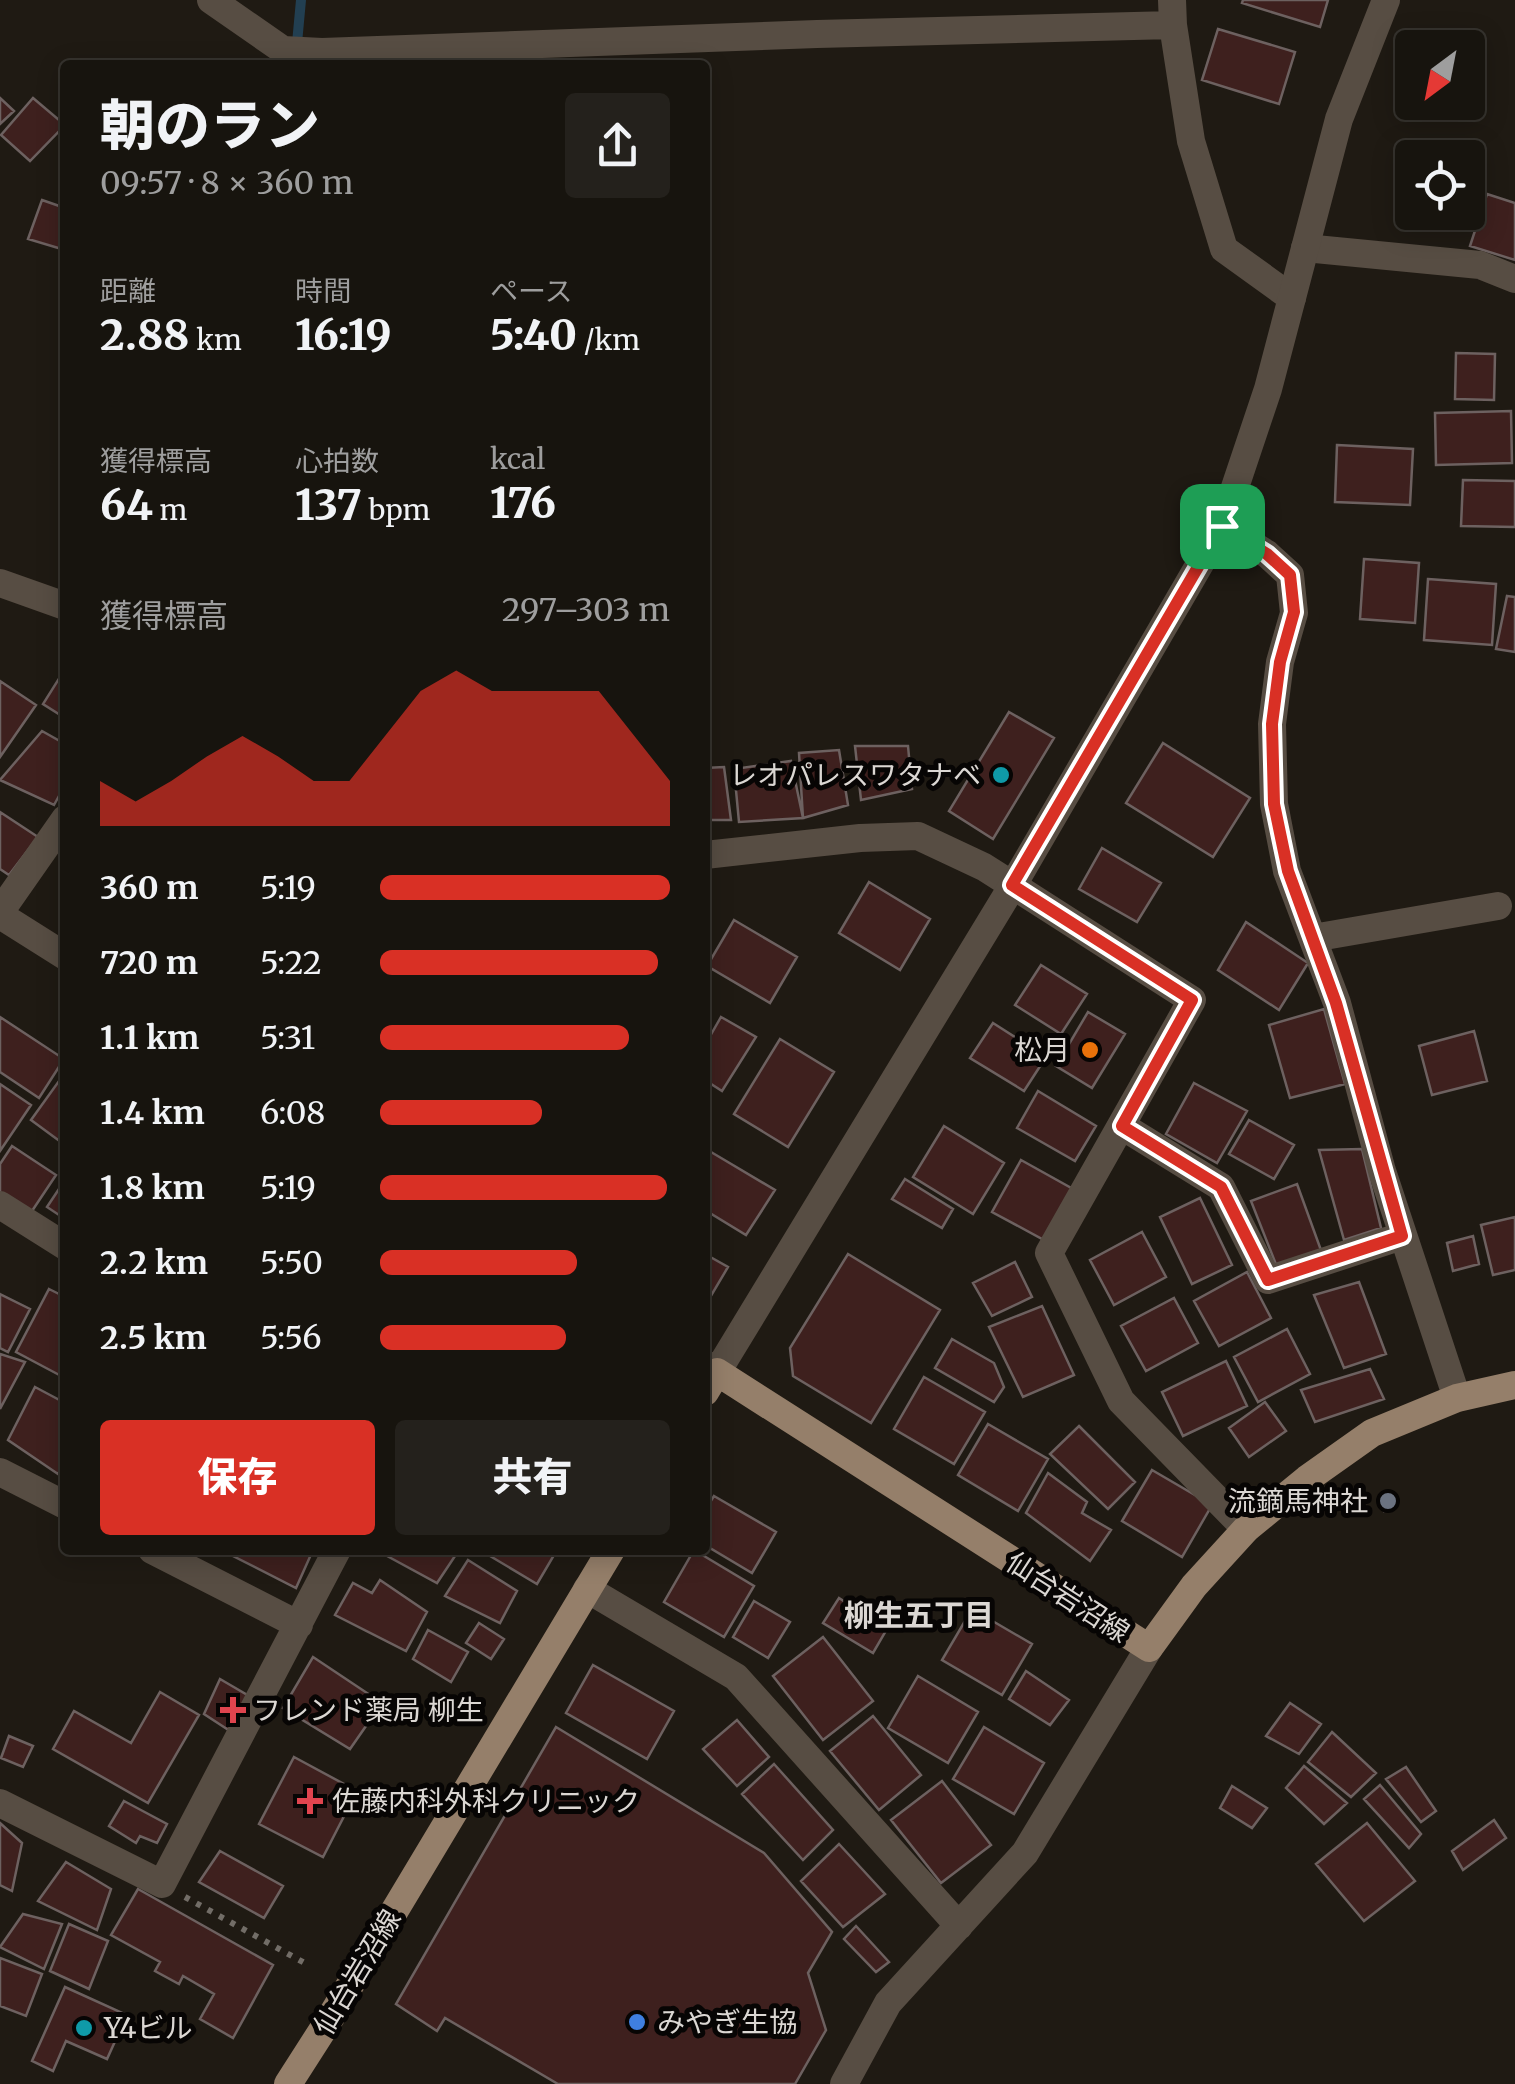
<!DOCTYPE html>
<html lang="ja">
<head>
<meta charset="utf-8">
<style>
  :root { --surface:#17140e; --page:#24211c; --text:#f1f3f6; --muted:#9e9e9e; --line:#36332e; --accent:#d93025 }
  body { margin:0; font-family:Merriweather,"Noto Sans JP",serif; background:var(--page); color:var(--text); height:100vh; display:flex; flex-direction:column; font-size:38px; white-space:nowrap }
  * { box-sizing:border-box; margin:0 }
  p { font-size:32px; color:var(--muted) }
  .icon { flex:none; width:55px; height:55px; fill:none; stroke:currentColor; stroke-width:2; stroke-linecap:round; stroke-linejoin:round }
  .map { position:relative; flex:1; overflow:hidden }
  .panel { position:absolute; left:60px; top:60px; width:650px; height:1495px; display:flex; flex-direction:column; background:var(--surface); border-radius:10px; box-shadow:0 5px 25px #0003,0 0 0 2px var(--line) }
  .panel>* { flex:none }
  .needle { width:65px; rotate:212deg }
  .tools { position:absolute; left:1395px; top:30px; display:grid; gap:20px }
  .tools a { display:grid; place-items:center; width:90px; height:90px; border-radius:10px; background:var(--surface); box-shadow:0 5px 25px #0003,0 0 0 2px var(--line); font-size:50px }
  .pin { position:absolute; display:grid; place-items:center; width:85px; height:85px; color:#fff; margin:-42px; border-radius:20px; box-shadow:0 5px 15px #0006 }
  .round { display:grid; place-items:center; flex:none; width:105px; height:105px; border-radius:10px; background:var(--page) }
  .summary { display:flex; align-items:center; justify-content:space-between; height:170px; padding:0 40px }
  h1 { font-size:55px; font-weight:800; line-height:75px }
  .stats { display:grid; grid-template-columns:repeat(3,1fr); gap:15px; height:170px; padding:10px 40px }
  .stats div { display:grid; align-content:center }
  .stats b { font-size:42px; font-weight:800 }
  .stats small { font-size:28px; font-weight:400 }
  .stats p { font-size:28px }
  .chart { height:280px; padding:20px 40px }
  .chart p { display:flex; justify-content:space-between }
  .chart svg { width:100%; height:180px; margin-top:10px; fill:var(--accent); opacity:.7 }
  .cta { display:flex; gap:20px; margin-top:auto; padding:20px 40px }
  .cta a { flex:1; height:115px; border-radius:10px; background:var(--accent); color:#fff; font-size:40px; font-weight:800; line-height:115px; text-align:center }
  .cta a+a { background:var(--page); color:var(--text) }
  ul { padding:0 40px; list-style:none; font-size:32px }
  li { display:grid; grid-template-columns:160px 120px 1fr; align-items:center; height:75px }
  li i { height:25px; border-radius:12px; background:var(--accent) }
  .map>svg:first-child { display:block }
</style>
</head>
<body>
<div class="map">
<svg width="1515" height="2084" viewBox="0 0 1515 2084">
  <rect width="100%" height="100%" fill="#1f1a13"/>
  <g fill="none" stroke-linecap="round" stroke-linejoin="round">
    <path stroke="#223f51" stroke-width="10" d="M295,65L301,0"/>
  </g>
  <path fill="#3e201e" stroke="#6d6160" stroke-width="2.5" d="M1243,0H1328L1320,27L1242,3Z
    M1218,29L1295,52L1279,104L1202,80Z
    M0,98L14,111L0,124Z
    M33,98L65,125L30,161L1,135Z
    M1487,194L1515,203V260L1470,246Z
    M42,200L65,208V250L28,239Z
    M1456,353L1495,354L1494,400L1455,399Z
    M1511,411L1512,463L1436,465L1435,413Z
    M1337,445L1413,449L1410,505L1335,502Z
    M1463,480L1515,481V527L1461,526Z
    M1364,559L1419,563L1415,623L1360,619Z
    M1428,579L1496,584L1492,645L1424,640Z
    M1507,596L1515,597V652L1496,649Z
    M65,669V718L43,704Z
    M0,681L36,705L0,757Z
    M1009,712L1054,738L993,839L949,811Z
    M42,731L65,744V785L54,805L0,780Z
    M1163,743L1250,798L1213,857L1126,803Z
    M855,746H908L912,789L861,800Z
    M839,750L848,805L803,818L799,753Z
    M791,761L803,818L739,822L734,769Z
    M724,767L731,820H705V768Z
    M0,812L38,837L9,875L0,869Z
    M1102,848L1161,883L1137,922L1079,889Z
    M869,882L930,919L900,970L839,933Z
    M734,920L797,957L770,1003L707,966Z
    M1246,922L1308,963L1279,1010L1218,970Z
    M1041,965L1087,994L1061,1034L1015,1005Z
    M1324,1009L1345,1084L1290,1098L1269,1025Z
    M1088,1012L1125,1034L1092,1088L1056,1066Z
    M0,1017L64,1059L39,1098L0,1072Z
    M721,1017L756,1037L722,1091L705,1080V1045Z
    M993,1023L1046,1057L1024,1091L970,1058Z
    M1474,1031L1487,1081L1432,1095L1419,1046Z
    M780,1039L834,1072L788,1147L734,1114Z
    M59,1081L65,1086V1145L31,1120Z
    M1194,1083L1247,1111L1217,1163L1166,1134Z
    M0,1084L31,1105L0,1151Z
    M1038,1091L1096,1126L1075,1161L1017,1128Z
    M1249,1120L1294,1145L1274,1179L1229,1154Z
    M944,1126L1004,1163L973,1214L913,1177Z
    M12,1146L56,1175L30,1214L0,1194V1164Z
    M1362,1149L1381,1228L1344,1240L1319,1150Z
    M711,1152L775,1190L746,1235L705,1210V1161Z
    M1021,1160L1073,1189L1044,1240L992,1212Z
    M905,1179L953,1209L942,1228L892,1199Z
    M65,1180V1219L47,1207Z
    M1297,1184L1322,1253L1277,1267L1251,1201Z
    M1200,1198L1232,1265L1192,1284L1160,1217Z
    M1515,1217V1270L1493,1275L1481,1225Z
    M1142,1232L1166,1277L1114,1305L1090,1260Z
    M1473,1236L1479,1264L1453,1271L1447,1243Z
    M705,1254L728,1267L705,1306Z
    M848,1254L940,1310L871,1423L793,1376L790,1348Z
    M1015,1262L1032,1297L992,1316L973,1283Z
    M1247,1272L1271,1318L1219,1346L1194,1301Z
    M1359,1282L1386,1354L1344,1368L1314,1295Z
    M49,1289L65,1297V1378L16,1352Z
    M0,1294L30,1309L8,1352L0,1348Z
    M1174,1298L1198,1343L1146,1371L1121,1326Z
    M1042,1306L1074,1375L1023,1397L989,1327Z
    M1287,1329L1310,1374L1258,1402L1234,1357Z
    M952,1339L994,1363L1004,1387L994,1402L935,1368Z
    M0,1354L25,1362L0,1409Z
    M1226,1361L1247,1406L1183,1436L1162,1392Z
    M1370,1369L1384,1399L1315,1422L1301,1390Z
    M924,1377L985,1412L954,1464L894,1429Z
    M35,1387L65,1403V1462L58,1474L8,1440Z
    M1265,1402L1286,1431L1249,1457L1229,1428Z
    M988,1424L1048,1459L1018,1511L958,1475Z
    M1079,1426L1135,1482L1108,1509L1050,1454Z
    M1152,1470L1212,1505L1182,1557L1122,1521Z
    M1048,1473L1087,1502L1082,1513L1111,1530L1090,1561L1026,1513Z
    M1392,1495L1397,1505L1384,1511L1380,1500Z
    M714,1496L776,1532L752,1573L705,1545V1510Z
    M226,1550H313L296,1588L225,1552Z
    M376,1550H459L437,1583Z
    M480,1550H557L537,1584Z
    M694,1550L754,1586L724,1637L664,1602Z
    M468,1560L517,1591L500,1623L445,1596Z
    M380,1580L427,1612L406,1651L335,1615L353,1583L372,1593Z
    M839,1598L887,1629L873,1653L823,1623Z
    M754,1601L790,1622L768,1658L733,1637Z
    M972,1609L1032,1644L1002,1695L942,1660Z
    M479,1623L504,1639L491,1659L466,1643Z
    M428,1630L468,1652L451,1682L413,1659Z
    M823,1637L873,1701L823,1740L773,1676Z
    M313,1657L382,1703L350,1749L283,1708Z
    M593,1665L674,1711L647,1759L566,1713Z
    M1026,1671L1069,1700L1050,1725L1009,1699Z
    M918,1676L978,1712L948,1763L888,1728Z
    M220,1679L249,1696L230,1731L204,1714Z
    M160,1692L199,1715L148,1803L53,1749L74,1711L131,1743Z
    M1290,1703L1321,1724L1299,1754L1266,1736Z
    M873,1716L921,1775L879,1810L830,1751Z
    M737,1720L769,1757L737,1786L703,1749Z
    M556,1727L764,1853L832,1932L808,1973L826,2030L795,2084H558L445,2018L437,2031L396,2004Z
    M984,1727L1044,1763L1014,1814L953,1779Z
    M1332,1732L1376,1773L1351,1797L1308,1762Z
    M9,1736L33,1746L23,1767L1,1758Z
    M294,1757L357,1791L323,1857L259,1824Z
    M774,1764L833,1830L803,1860L742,1794Z
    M1304,1766L1347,1803L1324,1824L1286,1788Z
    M1406,1767L1436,1811L1421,1822L1386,1779Z
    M942,1781L991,1845L941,1883L891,1820Z
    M1380,1785L1421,1834L1409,1848L1364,1799Z
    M1232,1786L1267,1808L1252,1828L1220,1808Z
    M124,1801L167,1824L157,1843L140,1836L136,1843L109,1826Z
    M1494,1820L1506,1838L1463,1870L1452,1851Z
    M0,1823L22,1843L12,1891L0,1885Z
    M1367,1823L1415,1881L1364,1921L1316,1864Z
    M839,1844L885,1894L843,1927L801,1881Z
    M220,1851L283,1886L264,1918L199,1882Z
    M66,1862L111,1889L97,1930L38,1901Z
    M138,1889L273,1965L233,2038L200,2019L214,1994L183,1976L179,1984L155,1971L160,1962L111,1935Z
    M23,1914L62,1924L44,1969L0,1947Z
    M69,1924L108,1941L89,1989L50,1971Z
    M856,1926L889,1962L876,1972L844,1939Z
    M0,1958L42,1974L26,2016L0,2006Z
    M65,1987L127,2015L107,2059L66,2041L53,2071L32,2061Z"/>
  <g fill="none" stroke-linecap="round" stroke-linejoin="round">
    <path stroke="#726d67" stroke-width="6" stroke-dasharray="5 8" stroke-linecap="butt" d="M185,1897L310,1966"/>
    <path stroke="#574d43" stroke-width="28" d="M211,0L283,50L322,52L817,34L1173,25
      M1172,0L1173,25L1191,141L1224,249L1292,298
      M1305,248L1480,265L1515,279
      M1222,526L1267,554L1290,575L1294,613L1280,662L1272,724L1274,804L1287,871L1337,1003L1382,1171L1457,1398
      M0,583L65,606
      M705,855L860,838L918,836L984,867L1192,1000L1049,1253L1121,1401L1246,1529
      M1313,938L1498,906
      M1122,1126L1221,1187L1268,1280L1402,1236
      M0,1205L65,1246
      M0,1472L65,1505
      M152,1550L299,1625
      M587,1589L736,1677L959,1926
      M0,1803L162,1884L337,1550
      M844,2084L888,2003L1025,1853L1149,1648"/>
    <path stroke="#574d43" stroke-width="28" d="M0,912L65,819
      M0,915L65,956
      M705,1364L717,1372L1013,885L1222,526L1268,389L1339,119L1386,0"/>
    <path stroke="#957f6a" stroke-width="28" d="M705,1392L717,1372L1149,1648L1194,1586L1246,1529L1307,1479L1372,1433L1457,1398L1515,1385
      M288,2084L329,2020L611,1550"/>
  </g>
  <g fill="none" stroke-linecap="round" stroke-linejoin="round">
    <g stroke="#fff" stroke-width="20">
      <path id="route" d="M1222,526L1267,554L1290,575L1294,612L1280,662L1272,724L1274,804L1288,871L1336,1003L1402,1236L1268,1280L1221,1187L1122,1126L1192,1000L1012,885Z"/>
    </g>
    <use href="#route" stroke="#d93025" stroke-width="12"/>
  </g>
  <g fill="#0f9aa8" stroke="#070504" stroke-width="4">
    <circle cx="1001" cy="775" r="10"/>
    <circle cx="84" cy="2028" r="10"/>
  </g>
  <circle fill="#e8710a" stroke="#070504" stroke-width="4" cx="1090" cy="1050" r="10"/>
  <circle fill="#6b7280" stroke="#070504" stroke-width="4" cx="1388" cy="1501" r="10"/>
  <g fill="#e0444e" stroke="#070504" stroke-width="4">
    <path d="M228 1695h10v10h10v10h-10v10h-10v-10h-10v-10h10z"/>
    <path d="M305 1786h10v10h10v10h-10v10h-10v-10h-10v-10h10z"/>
  </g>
  <circle fill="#3f7fe0" stroke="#070504" stroke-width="4" cx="637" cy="2022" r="10"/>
  <g text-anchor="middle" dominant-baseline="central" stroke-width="10" stroke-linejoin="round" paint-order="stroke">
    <g font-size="28" fill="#dbd7d3" stroke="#070504" text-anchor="start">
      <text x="981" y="775" text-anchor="end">レオパレスワタナベ</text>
      <text x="1070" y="1050" text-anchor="end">松月</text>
      <text x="1368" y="1501" text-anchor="end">流鏑馬神社</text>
      <text x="253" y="1710">フレンド薬局 柳生</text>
      <text x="332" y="1801">佐藤内科外科クリニック</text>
      <text x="657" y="2022">みやぎ生協</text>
      <text x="104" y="2028">Y4ビル</text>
    </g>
    <g font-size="28" fill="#dbd7d3" stroke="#070504">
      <text transform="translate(1068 1597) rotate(33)">仙台岩沼線</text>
      <text transform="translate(357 1972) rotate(-59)">仙台岩沼線</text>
    </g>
    <g font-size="30" font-weight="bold" fill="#dbd7d3" stroke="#070504">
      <text x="919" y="1615">柳生五丁目</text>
    </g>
  </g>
</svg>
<div class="tools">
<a><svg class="needle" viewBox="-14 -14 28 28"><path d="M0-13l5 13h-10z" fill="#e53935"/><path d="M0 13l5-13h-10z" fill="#9e9e9e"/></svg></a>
<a><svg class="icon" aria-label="locate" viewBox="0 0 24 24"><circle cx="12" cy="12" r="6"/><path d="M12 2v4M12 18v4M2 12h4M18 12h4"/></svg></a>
</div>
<div class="pin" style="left:1222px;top:526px;background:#1e9e55"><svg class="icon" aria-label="arrive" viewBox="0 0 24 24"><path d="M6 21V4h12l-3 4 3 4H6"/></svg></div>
<section class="panel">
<div class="summary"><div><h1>朝のラン</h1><p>09:57 · 8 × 360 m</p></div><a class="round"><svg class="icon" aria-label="share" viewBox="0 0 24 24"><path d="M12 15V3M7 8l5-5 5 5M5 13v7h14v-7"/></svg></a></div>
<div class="stats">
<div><p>距離</p><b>2.88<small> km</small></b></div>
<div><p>時間</p><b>16:19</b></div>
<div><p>ペース</p><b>5:40<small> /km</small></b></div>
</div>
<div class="stats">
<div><p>獲得標高</p><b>64<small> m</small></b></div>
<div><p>心拍数</p><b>137<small> bpm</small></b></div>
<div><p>kcal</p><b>176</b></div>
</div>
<div class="chart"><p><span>獲得標高</span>297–303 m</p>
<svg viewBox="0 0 160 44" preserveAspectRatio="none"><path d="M0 44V33L10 38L20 33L30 27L40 22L50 27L60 33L70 33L80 22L90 11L100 6L110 11L120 11L130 11L140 11L150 22L160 33V44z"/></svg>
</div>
<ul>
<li><b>360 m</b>5:19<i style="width:100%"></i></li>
<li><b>720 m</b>5:22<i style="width:96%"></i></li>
<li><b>1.1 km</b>5:31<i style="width:86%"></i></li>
<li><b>1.4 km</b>6:08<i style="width:56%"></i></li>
<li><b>1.8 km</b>5:19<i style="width:99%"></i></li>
<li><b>2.2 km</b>5:50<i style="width:68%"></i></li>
<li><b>2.5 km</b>5:56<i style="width:64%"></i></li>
</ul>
<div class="cta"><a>保存</a><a>共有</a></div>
</section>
</div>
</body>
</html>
